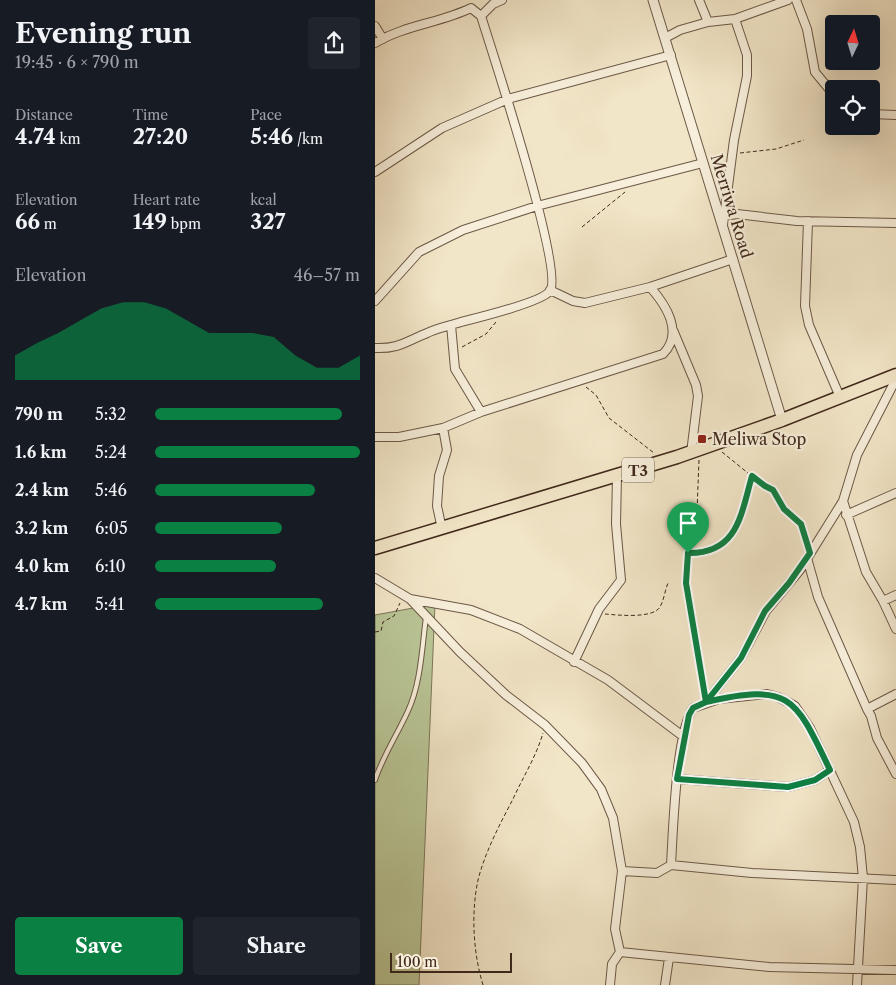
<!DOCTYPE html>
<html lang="en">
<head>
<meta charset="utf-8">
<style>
  :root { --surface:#171b24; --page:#20242c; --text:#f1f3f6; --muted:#9ea1a6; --accent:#0b8043 }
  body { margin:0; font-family:"Libre Caslon Text",serif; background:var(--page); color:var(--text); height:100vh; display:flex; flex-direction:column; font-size:19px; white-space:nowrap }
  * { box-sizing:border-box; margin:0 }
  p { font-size:16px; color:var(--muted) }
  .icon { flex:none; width:28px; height:28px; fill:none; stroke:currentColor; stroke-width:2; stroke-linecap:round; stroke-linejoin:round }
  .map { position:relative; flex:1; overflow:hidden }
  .sheet { display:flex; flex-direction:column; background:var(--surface); width:375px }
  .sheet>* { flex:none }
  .needle { width:32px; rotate:4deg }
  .tools { position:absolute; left:450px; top:15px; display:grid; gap:10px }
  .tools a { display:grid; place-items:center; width:55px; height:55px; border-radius:5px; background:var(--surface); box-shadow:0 5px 20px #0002; font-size:25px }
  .scale { position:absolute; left:15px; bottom:12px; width:122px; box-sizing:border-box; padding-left:5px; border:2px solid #40281b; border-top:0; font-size:14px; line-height:18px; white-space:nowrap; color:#40281b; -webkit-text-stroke:4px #f7efdb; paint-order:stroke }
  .pin { position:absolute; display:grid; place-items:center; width:42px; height:42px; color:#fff; margin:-51px -21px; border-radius:50% 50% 50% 0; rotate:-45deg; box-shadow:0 0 5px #0007 }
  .pin .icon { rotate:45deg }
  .round { display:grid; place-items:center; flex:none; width:52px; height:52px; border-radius:5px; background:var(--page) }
  .summary { display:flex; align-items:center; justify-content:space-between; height:85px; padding:0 15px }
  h1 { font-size:28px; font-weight:700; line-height:38px }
  .metrics { display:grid; grid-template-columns:repeat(3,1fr); gap:8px; height:85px; padding:5px 15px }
  .metrics div { display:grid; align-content:center }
  .metrics b { font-size:21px; font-weight:700 }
  .metrics small { font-size:14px; font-weight:400 }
  .metrics p { font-size:14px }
  .chart { height:140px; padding:10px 15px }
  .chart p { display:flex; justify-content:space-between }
  .chart svg { width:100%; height:90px; margin-top:5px; fill:var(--accent); opacity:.7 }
  .cta { display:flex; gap:10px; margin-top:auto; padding:10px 15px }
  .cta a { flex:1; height:58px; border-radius:5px; background:var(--accent); color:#fff; font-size:20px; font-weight:700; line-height:58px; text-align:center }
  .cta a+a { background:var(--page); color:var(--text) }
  ul { padding:0 15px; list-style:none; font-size:16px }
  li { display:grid; grid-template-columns:80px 60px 1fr; align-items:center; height:38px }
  li i { height:12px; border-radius:6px; background:var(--accent) }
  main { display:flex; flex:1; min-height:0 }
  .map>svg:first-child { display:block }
</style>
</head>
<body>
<main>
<section class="sheet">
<div class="summary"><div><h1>Evening run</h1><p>19:45 · 6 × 790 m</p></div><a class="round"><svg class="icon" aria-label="share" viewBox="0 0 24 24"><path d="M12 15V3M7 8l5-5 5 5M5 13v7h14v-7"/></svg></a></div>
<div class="metrics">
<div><p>Distance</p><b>4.74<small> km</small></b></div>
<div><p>Time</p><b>27:20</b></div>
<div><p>Pace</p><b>5:46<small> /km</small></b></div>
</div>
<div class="metrics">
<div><p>Elevation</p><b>66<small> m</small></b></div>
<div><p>Heart rate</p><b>149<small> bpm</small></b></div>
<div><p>kcal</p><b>327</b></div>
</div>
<div class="chart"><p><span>Elevation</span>46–57 m</p>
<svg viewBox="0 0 160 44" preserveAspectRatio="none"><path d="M0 44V32L10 26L20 21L30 15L40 9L50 6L60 6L70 9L80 15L90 21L100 21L110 21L120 23L130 32L140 38L150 38L160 32V44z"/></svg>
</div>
<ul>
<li><b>790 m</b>5:32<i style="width:91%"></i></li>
<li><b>1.6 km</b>5:24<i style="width:100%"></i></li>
<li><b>2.4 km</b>5:46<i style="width:78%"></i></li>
<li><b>3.2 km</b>6:05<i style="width:62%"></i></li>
<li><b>4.0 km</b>6:10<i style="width:59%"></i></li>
<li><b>4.7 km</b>5:41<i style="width:82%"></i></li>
</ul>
<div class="cta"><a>Save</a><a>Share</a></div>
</section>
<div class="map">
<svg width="521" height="985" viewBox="0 0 521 985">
  <rect width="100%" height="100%" fill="#f2e6c8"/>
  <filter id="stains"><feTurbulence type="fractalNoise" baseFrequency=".004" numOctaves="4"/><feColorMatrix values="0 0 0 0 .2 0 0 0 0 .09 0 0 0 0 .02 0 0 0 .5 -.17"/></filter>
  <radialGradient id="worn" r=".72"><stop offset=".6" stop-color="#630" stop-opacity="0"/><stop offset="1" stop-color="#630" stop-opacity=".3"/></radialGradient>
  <path fill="#b9c596" stroke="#7c7658" d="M60,604L44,985H0V615Z"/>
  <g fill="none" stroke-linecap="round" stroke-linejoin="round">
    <g stroke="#6c5846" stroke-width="6">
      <path id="service" d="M0,780C8,756 22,735 33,711C46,683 47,647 51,617"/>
    </g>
    <g stroke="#6c5846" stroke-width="10">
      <path id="minor" d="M421,0L432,29L440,72L459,95
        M106,16L118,4L127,0
        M360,19L413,0
        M333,22L360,19L372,55V76L359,140L348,225
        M0,26L8,39
        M290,38L305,30L333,22L324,0
        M0,43C30,25 65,23 96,8L106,16C117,51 189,271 175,291C167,302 102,318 86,322C74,326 61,328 50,334C30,342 23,349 0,348
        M496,114L521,115
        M0,172L67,128L133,99L296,55
        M349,216L362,214L422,221L521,223
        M433,221L430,306L434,325L465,397
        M175,290L198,301L210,303L275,287L358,259
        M0,301L44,252L88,230L162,206L328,163
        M76,325L80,369L106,412
        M298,330L321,385L323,396L316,453
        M521,379L482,455L468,501L491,572L508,601L521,629
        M0,437H24L68,428L106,412L288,354C309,333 291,305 275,287
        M471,515L521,493
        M67,529L62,506L64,476L72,450L68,428
        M432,558L443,597L492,709
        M0,578L35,599L96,610L145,629L233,680L309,737
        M35,599L85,652L131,695L170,725L207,763L226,789L238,818L247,871L240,929L245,952L237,964L235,985
        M508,601L521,595
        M199,662L224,609L246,580L241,524L242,476
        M521,694L492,709L496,716L502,738L521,774
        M331,702L366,658L391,611L425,570L468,501
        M302,779L413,787L440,780L455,770
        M296,865L377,873L521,880
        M247,871L282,873L296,865C298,831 301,733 318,708L344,699L392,694L403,697L420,706L435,728L479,822L485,847L488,878L482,985
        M245,952L394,967L521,970
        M290,985L294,958"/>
    </g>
    <g stroke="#6c5846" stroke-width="11">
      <path id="tertiary" d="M278,0L407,420"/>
    </g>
    <g stroke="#40281b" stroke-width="15">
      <path id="trunk" d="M0,548L302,457L407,420L521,375"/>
    </g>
    <path stroke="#40281b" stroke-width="1" stroke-dasharray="4 2.5" stroke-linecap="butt" d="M365,153L401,149L429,140
      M207,227L250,192
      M87,347L111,334L121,322
      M211,387L221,395L234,418L279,453
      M347,452L384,482L398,489L409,509L427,526L433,542
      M324,460L322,511L310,576L329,691
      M314,553C362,554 366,514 377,477
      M230,614C242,615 278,619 285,607C289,600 290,590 293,583
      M0,632L6,631L8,622L19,616L25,603
      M108,985C98,952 96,913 103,880C110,852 125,824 138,799C148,777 161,757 168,733"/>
    <use href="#service" stroke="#f7efdb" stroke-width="4"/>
    <use href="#minor" stroke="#f7efdb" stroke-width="8"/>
    <use href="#tertiary" stroke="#f7efdb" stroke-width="9"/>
    <use href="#trunk" stroke="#f2e6c8" stroke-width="12"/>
  </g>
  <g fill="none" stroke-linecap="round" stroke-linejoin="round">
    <g stroke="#fff" stroke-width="10">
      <path id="route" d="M313,553L311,583L331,702L318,708L314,715L302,779L413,787L440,780L455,770C420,697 416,683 331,702L366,658L390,611L414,583L435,553L426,524L409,509L398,490L390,486L377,476C366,514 363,554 313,553"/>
    </g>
    <use href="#route" stroke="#0b8043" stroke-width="6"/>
  </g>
  <rect fill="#8f2418" stroke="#f7efdb" stroke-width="2" x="322" y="434" width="10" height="10" rx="2.5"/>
  <g text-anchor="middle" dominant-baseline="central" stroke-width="4.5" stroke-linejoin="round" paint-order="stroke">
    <rect fill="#f7efdb" stroke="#776455" stroke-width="1" x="247" y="457.5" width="32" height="25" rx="4"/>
    <g font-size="15" font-weight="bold" fill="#40281b">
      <text x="263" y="470">T3</text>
    </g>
    <g font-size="16" fill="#40281b" stroke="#f7efdb">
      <text transform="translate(357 206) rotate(73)">Merriwa Road</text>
    </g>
    <g font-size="16" fill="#40281b" stroke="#f7efdb" text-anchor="start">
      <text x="337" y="439">Meliwa Stop</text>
    </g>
  </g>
  <rect width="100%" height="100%" filter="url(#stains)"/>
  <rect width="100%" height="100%" fill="url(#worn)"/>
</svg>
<div class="tools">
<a><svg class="needle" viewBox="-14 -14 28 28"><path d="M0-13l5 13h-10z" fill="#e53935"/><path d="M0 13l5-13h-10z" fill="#9ea1a6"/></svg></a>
<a><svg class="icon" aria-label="locate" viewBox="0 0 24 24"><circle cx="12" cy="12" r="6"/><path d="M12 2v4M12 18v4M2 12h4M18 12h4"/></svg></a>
</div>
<div class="scale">100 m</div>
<div class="pin" style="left:313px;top:553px;background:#1e9e55"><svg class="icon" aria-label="arrive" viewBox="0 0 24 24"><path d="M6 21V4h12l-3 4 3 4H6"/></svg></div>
</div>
</main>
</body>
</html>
